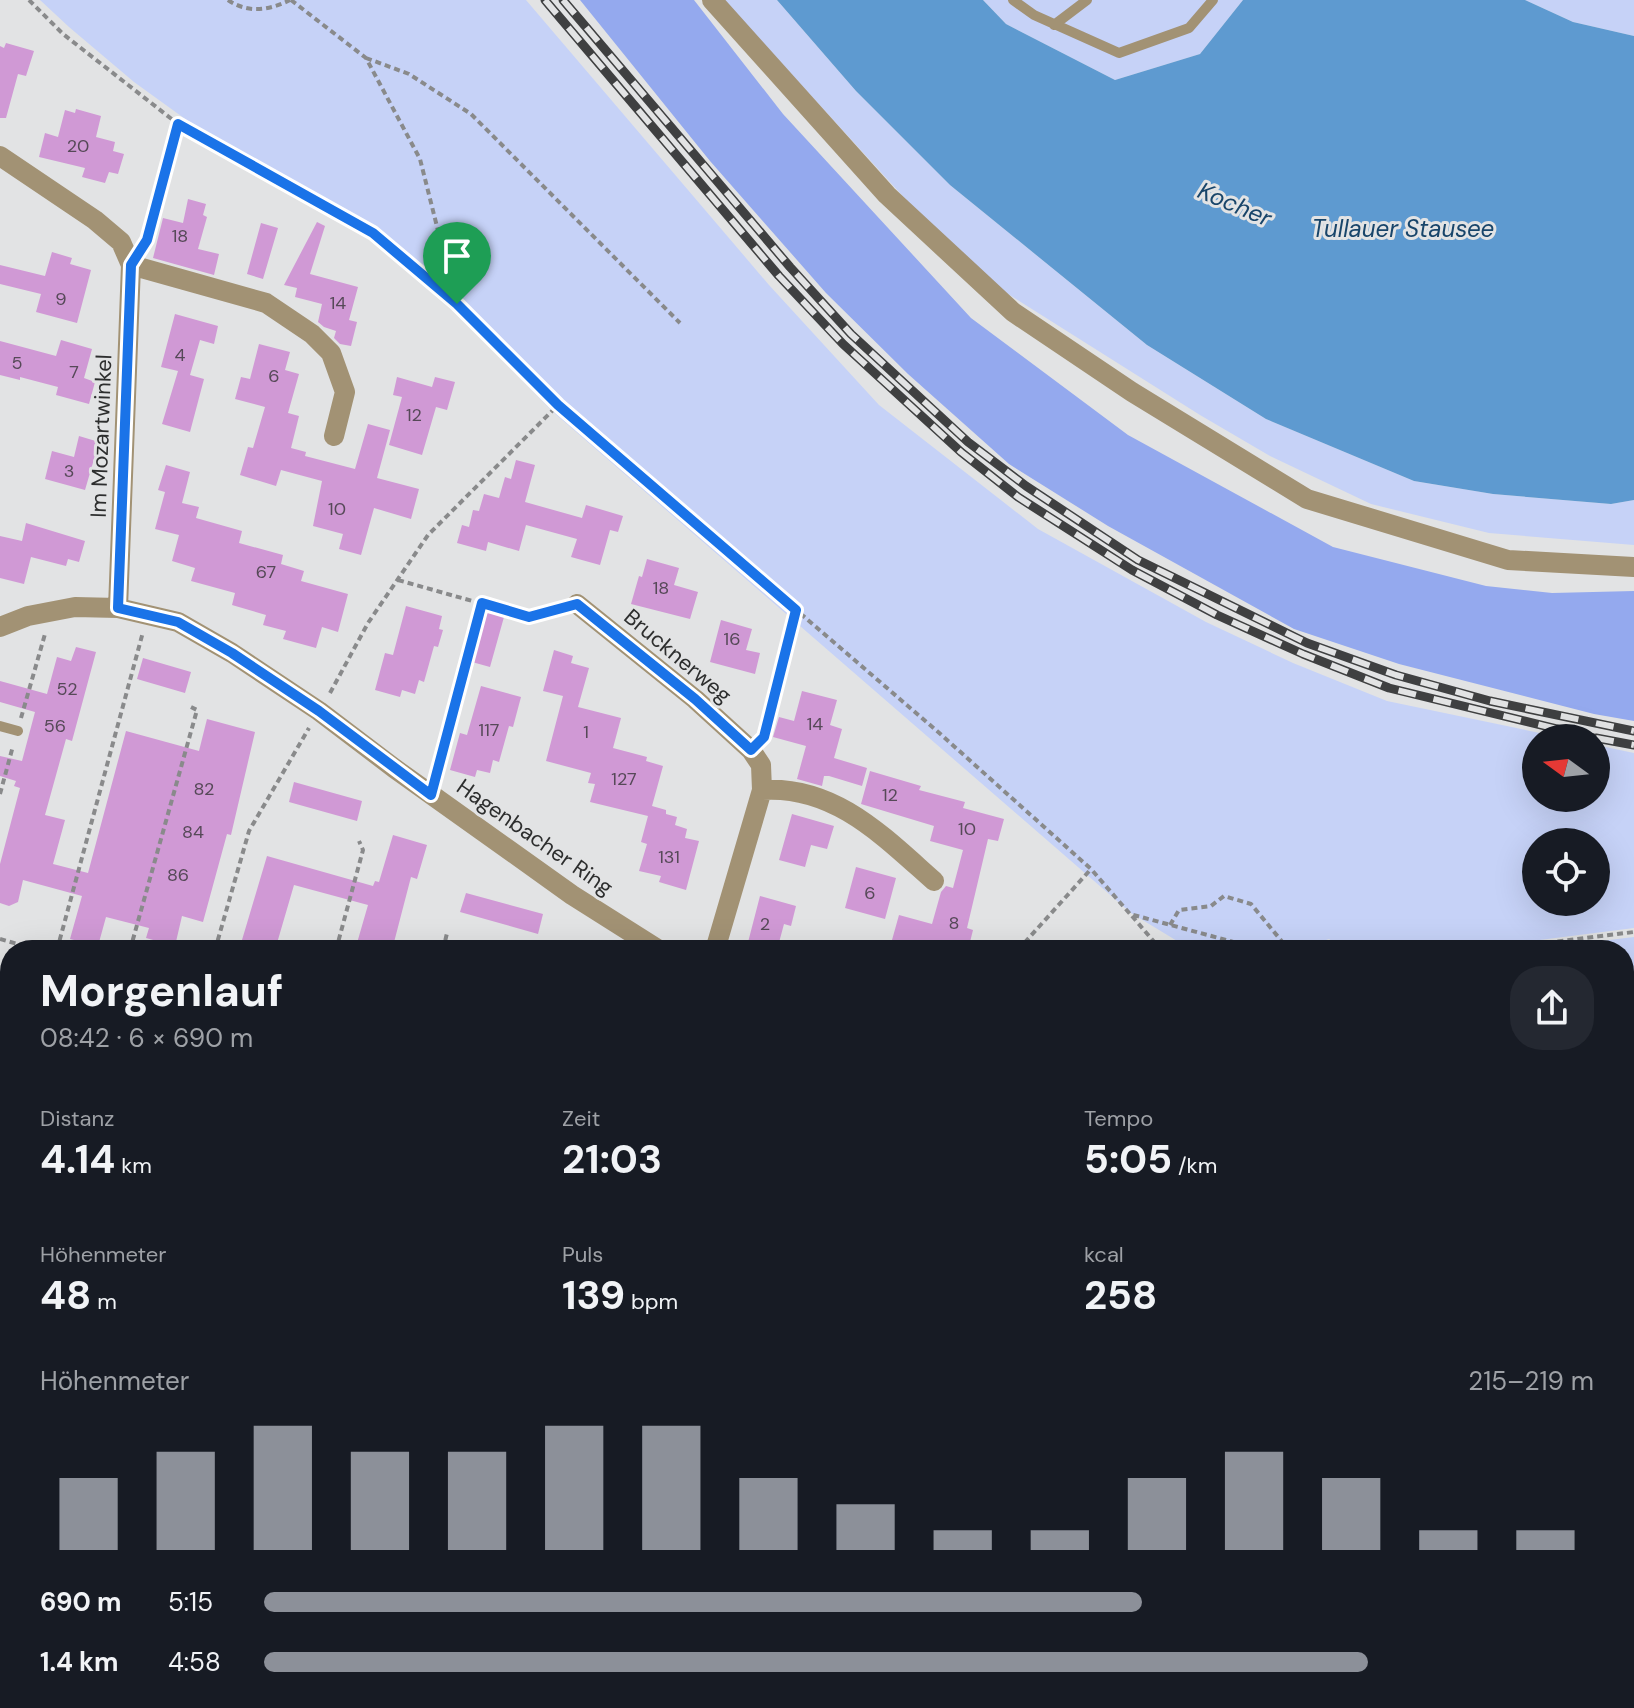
<!DOCTYPE html>
<html lang="de">
<head>
<meta charset="utf-8">
<style>
  :root { --surface:#171b24; --page:#242831; --text:#f1f3f6; --muted:#9ea1a6; --accent:#8c9099 }
  body { margin:0; font-family:"DM Sans",sans-serif; background:var(--page); color:var(--text); height:100vh; display:flex; flex-direction:column; font-size:30px; white-space:nowrap }
  * { box-sizing:border-box; margin:0 }
  p { font-size:26px; color:var(--muted) }
  .icon { flex:none; width:44px; height:44px; fill:none; stroke:currentColor; stroke-width:2; stroke-linecap:round; stroke-linejoin:round }
  .map { position:relative; flex:1; overflow:hidden }
  .panel { position:absolute; left:0px; top:940px; width:1634px; height:768px; display:flex; flex-direction:column; background:var(--surface); border-radius:32px 32px 0 0; box-shadow:0 8px 32px #0002 }
  .panel>* { flex:none }
  .needle { width:52px; rotate:285deg }
  .buttons { position:absolute; left:1522px; top:724px; display:grid; gap:16px }
  .buttons a { display:grid; place-items:center; width:88px; height:88px; border-radius:50%; background:var(--surface); box-shadow:0 8px 32px #0002; font-size:40px }
  .pin { position:absolute; display:grid; place-items:center; width:68px; height:68px; color:#fff; margin:-82px -34px; border-radius:50% 50% 50% 0; rotate:-45deg; box-shadow:0 0 8px #0007 }
  .pin .icon { rotate:45deg }
  .round { display:grid; place-items:center; flex:none; width:84px; height:84px; border-radius:32px; background:var(--page) }
  .summary { display:flex; align-items:center; justify-content:space-between; height:136px; padding:0 40px }
  h1 { font-size:44px; font-weight:700; line-height:60px }
  .figures { display:grid; grid-template-columns:repeat(3,1fr); gap:12px; height:136px; padding:8px 40px }
  .figures div { display:grid; align-content:center }
  .figures b { font-size:40px; font-weight:700 }
  .figures small { font-size:22px; font-weight:400 }
  .figures p { font-size:22px }
  .chart { height:224px; padding:16px 40px }
  .chart p { display:flex; justify-content:space-between }
  .chart svg { width:100%; height:144px; margin-top:8px; stroke:var(--accent); stroke-width:6 }
  ul { padding:0 40px; list-style:none; font-size:26px }
  li { display:grid; grid-template-columns:128px 96px 1fr; align-items:center; height:60px }
  li i { height:20px; border-radius:10px; background:var(--accent) }
  .map>svg:first-child { display:block }
</style>
</head>
<body>
<div class="map">
<svg width="1634" height="1708" viewBox="0 0 1634 1708">
  <rect width="100%" height="100%" fill="#e2e3e4"/>
  <path fill="#e8d1de" d="M7,952L10,953V1165L0,1164V1085Z"/>
  <path fill="#c6d2f7" fill-rule="evenodd" d="M40,0H526L769,285L879,405L1038,529L1206,622L1293,663L1387,701L1564,738H1536V798H1596V745L1634,753V928L1462,950H1345L1329,939L1296,950H1192L1131,913L552,411L385,239L188,121L134,82L69,27ZM1536,842H1596V902H1536Z
    M724,0H777L856,91L950,185L1147,345L1266,419L1414,481L1493,494L1611,504L1634,500V545L1489,533L1371,504L1270,456L1200,415L997,287L920,215Z
    M983,0H1243L1200,54L1115,80L1006,24Z
    M1525,0H1634V36L1573,22Z
    M1634,937V1104L1624,1100V950H1527Z"/>
  <path fill="#94a9ee" d="M580,0H694L783,114L971,318L1128,435L1333,547L1486,586L1552,593L1634,591V721L1594,714L1399,664L1294,629L1108,526L1009,464L908,374L826,293L710,161Z"/>
  <path fill="#5e9ad0" d="M777,0H983L1006,24L1115,80L1200,54L1243,0H1525L1573,22L1634,36V500L1611,504L1493,494L1414,481L1266,419L1147,345L950,185L856,91Z"/>
  <path fill="#d099d5" d="M6,43L34,51L26,76L18,74L6,118H0V46L4,48Z
    M76,109L101,116L96,137L115,142L113,151L124,154L118,174L109,172L105,183L82,177L85,168L39,157L45,133L58,137L65,110L75,113Z
    M188,199L206,204L203,215L207,217L198,249L219,254L214,275L153,258L163,218L183,223Z
    M317,222L325,226L310,274L358,287L349,320L357,322L351,346L340,344L334,338L336,331L324,327L318,322L322,304L295,297L297,288L284,285Z
    M261,223L278,228L263,279L247,274Z
    M52,252L72,258L70,264L91,270L77,323L36,312L41,294L0,284V265L45,276Z
    M175,314L218,326L214,344L200,340L190,375L204,379L190,432L162,424L178,371L161,367Z
    M61,340L92,349L84,378L95,382L89,404L56,395L58,387L20,377V380L0,375V341L56,356Z
    M259,344L290,352L285,370L299,374L288,413L299,416L291,448L306,452L305,456L355,469L368,424L390,430L377,478L419,489L411,519L374,508L361,555L339,549L343,534L313,526L322,481L281,470L276,486L240,475L248,447L253,448L265,407L235,399L241,377L250,379Z
    M397,377L432,387L435,377L455,382L447,410L436,407L422,455L389,445L402,397L393,395Z
    M79,436L99,442L85,490L45,479L52,451L74,457Z
    M516,460L535,465L525,502L582,518L586,505L623,516L618,532L610,530L600,565L571,557L577,539L526,525L519,551L488,542L486,551L457,543L462,525L469,527L473,510L479,511L484,494L499,498L505,477L511,479Z
    M166,465L190,472L182,503L199,507L196,518L242,531L239,543L283,555L281,564L304,571L301,581L348,594L338,632L322,627L316,648L283,639L286,631L263,625L266,615L232,605L235,593L191,581L195,568L172,561L179,535L155,529L165,492L158,490Z
    M26,523L85,541L79,562L68,559L66,566L31,557L24,584L0,578V536L22,541Z
    M647,559L679,568L674,585L698,592L690,619L631,604L639,576L642,577Z
    M406,606L442,616L439,629L443,630L438,647L434,646L424,682L419,680L415,694L402,690L400,697L375,690L385,653L393,655Z
    M486,612L504,617L490,667L472,662Z
    M721,620L752,629L746,650L760,653L755,674L710,662Z
    M76,647L96,652L72,741L66,739L45,815L65,820L53,864L88,873L126,731L199,751L207,719L255,732L231,835L227,834L203,922L182,916L175,946L146,938L149,928L106,917L98,946L70,939L82,896L23,880L18,902L9,906L0,903V864L20,788L14,786L16,781L0,776V756L22,761L35,712L0,702V681L47,694L57,657L71,661Z
    M554,650L573,656L571,663L589,668L578,707L621,718L613,748L647,757L646,761L663,766L652,806L666,810V814L677,817L675,825L687,829L685,838L699,841L686,890L659,882L661,876L639,871L647,844L641,842L648,816L590,802L595,784L588,783L591,773L546,761L563,696L543,691Z
    M143,658L191,672L185,693L137,679Z
    M481,686L521,697L513,727L509,726L499,762L493,760L490,773L477,770L475,777L450,770L460,733L467,735Z
    M802,691L837,700L830,725L842,729L834,758L867,768L862,786L829,776H824L822,786L797,779L806,746L773,737L779,717L794,721Z
    M870,771L921,786L919,790L965,802L963,808L1004,819L998,841L988,839L967,928L973,930L968,950H931L892,940L899,915L932,924L941,892L946,886L953,888L963,850L930,841L934,826L861,804Z
    M294,782L362,801L357,821L289,802Z
    M792,814L834,826L827,849L811,845L805,867L779,860Z
    M393,835L427,845L417,879L411,877L392,950H355L368,905L294,885L275,950H239L267,856L373,886L375,881L379,882Z
    M856,867L896,878L885,919L845,908Z
    M466,893L543,914L538,934L460,912Z
    M760,896L796,906L791,926L784,924L777,950H746Z"/>
  <g fill="none" stroke-linecap="round" stroke-linejoin="round">
    <path stroke="#898a8b" stroke-width="4" stroke-dasharray="6 4" stroke-linecap="butt" d="M29,0L63,34L178,124L373,233L457,304L558,405L937,731L1091,869L1130,914L1263,950
      M228,0C248,14 270,10 290,0
      M291,0L366,58L420,159L456,302
      M366,58L409,74L471,114L680,323
      M144,245L178,124
      M398,580L529,617L557,609
      M330,693L368,623L428,535L558,405
      M21,718L45,634
      M764,733L796,610
      M437,775L482,603
      M0,794L13,746
      M1132,916L1161,950
      M1170,925L1179,910L1211,906L1224,896L1251,904L1289,950
      M0,939L39,950
      M57,950L143,632
      M130,950L197,710L191,707
      M215,950L249,831L309,728
      M336,950L363,850L359,841
      M443,950L447,933
      M1018,950L1091,869
      M1488,950L1634,932
      M1624,1106L1634,1110
      M999,1698L1004,1708
      M391,1708L394,1698
      M487,1708L489,1698
      M580,1708L583,1698
      M903,1708L905,1698
      M1286,1708L1289,1698"/>
    <path stroke="#a29274" stroke-width="10" d="M1013,0L1034,15L1119,53L1189,28L1213,0
      M1054,25L1087,0
      M0,726L18,731"/>
    <path stroke="#a29274" stroke-width="20" d="M0,156L95,220L121,242L131,265L118,608
      M131,265L266,303L312,334L331,353L345,392L334,436
      M577,604L695,699L751,750L761,765L762,790L715,950
      M0,627L28,616L75,607L118,608L178,622L232,653L319,711L394,768L572,895L659,950
      M762,790C835,785 884,837 934,881
      M1624,1306L1634,1310
      M1624,1397L1634,1359
      M0,1475L10,1473
      M667,1698L669,1708
      M1541,1698L1540,1704L1554,1708
      M319,1708V1698
      M1325,1708L1328,1698"/>
    <path stroke="#a29274" stroke-width="20" d="M712,0L887,195L1013,312L1132,392L1307,499L1508,560L1634,567"/>
    <g stroke="#3f4041" stroke-width="9">
      <path id="rail" d="M545,0L779,276L843,344L961,452L1018,497L1132,570L1217,615L1303,654L1389,688L1594,738
        M563,0L790,267L851,334L968,442L1026,486L1138,560L1307,643L1396,675L1490,701L1634,731
        M1596,738L1634,745"/>
    </g>
    <use href="#rail" stroke="#e2e3e4" stroke-width="6" stroke-dasharray="18" stroke-linecap="butt"/>
  </g>
  <g fill="none" stroke-linecap="round" stroke-linejoin="round">
    <g stroke="#fff" stroke-width="16">
      <path id="route" d="M178,124L373,233L457,304L558,405L796,610L764,737L751,750L695,699L577,604L529,617L482,603L431,795L319,711L232,653L178,622L118,608L131,265L147,240Z"/>
    </g>
    <use href="#route" stroke="#1a73e8" stroke-width="10"/>
  </g>
  <g text-anchor="middle" dominant-baseline="central" stroke-width="6" stroke-linejoin="round" paint-order="stroke">
    <g font-size="18" fill="#564958">
      <text x="78" y="146">20</text>
      <text x="180" y="236">18</text>
      <text x="61" y="299">9</text>
      <text x="338" y="303">14</text>
      <text x="180" y="355">4</text>
      <text x="17" y="363">5</text>
      <text x="74" y="372">7</text>
      <text x="274" y="376">6</text>
      <text x="414" y="415">12</text>
      <text x="69" y="471">3</text>
      <text x="337" y="509">10</text>
      <text x="266" y="572">67</text>
      <text x="661" y="588">18</text>
      <text x="732" y="639">16</text>
      <text x="67" y="689">52</text>
      <text x="815" y="724">14</text>
      <text x="55" y="726">56</text>
      <text x="489" y="730">117</text>
      <text x="586" y="732">1</text>
      <text x="624" y="779">127</text>
      <text x="204" y="789">82</text>
      <text x="890" y="795">12</text>
      <text x="967" y="829">10</text>
      <text x="193" y="832">84</text>
      <text x="669" y="857">131</text>
      <text x="178" y="875">86</text>
      <text x="870" y="893">6</text>
      <text x="954" y="923">8</text>
      <text x="765" y="924">2</text>
    </g>
    <g font-size="22" fill="#2d2e2e" stroke="#e2e3e4">
      <text transform="translate(101 436) rotate(-88)">Im Mozartwinkel</text>
      <text transform="translate(678 656) rotate(40)">Brucknerweg</text>
      <text transform="translate(535 837) rotate(35)">Hagenbacher Ring</text>
    </g>
    <g font-size="24" font-style="italic" fill="#18456a" stroke="#e2e3e4">
      <text transform="translate(1235 204) rotate(23)">Kocher</text>
      <text x="1403" y="228">Tullauer Stausee</text>
    </g>
  </g>
</svg>
<div class="buttons">
<a><svg class="needle" viewBox="-14 -14 28 28"><path d="M0-13l5 13h-10z" fill="#e53935"/><path d="M0 13l5-13h-10z" fill="#9ea1a6"/></svg></a>
<a><svg class="icon" aria-label="locate" viewBox="0 0 24 24"><circle cx="12" cy="12" r="6"/><path d="M12 2v4M12 18v4M2 12h4M18 12h4"/></svg></a>
</div>
<div class="pin" style="left:457px;top:304px;background:#1e9e55"><svg class="icon" aria-label="arrive" viewBox="0 0 24 24"><path d="M6 21V4h12l-3 4 3 4H6"/></svg></div>
<section class="panel">
<div class="summary"><div><h1>Morgenlauf</h1><p>08:42 · 6 × 690 m</p></div><a class="round"><svg class="icon" aria-label="share" viewBox="0 0 24 24"><path d="M12 15V3M7 8l5-5 5 5M5 13v7h14v-7"/></svg></a></div>
<div class="figures">
<div><p>Distanz</p><b>4.14<small> km</small></b></div>
<div><p>Zeit</p><b>21:03</b></div>
<div><p>Tempo</p><b>5:05<small> /km</small></b></div>
</div>
<div class="figures">
<div><p>Höhenmeter</p><b>48<small> m</small></b></div>
<div><p>Puls</p><b>139<small> bpm</small></b></div>
<div><p>kcal</p><b>258</b></div>
</div>
<div class="chart"><p><span>Höhenmeter</span>215–219 m</p>
<svg viewBox="0 0 160 44" preserveAspectRatio="none"><path d="M5 44V22M15 44V14M25 44V6M35 44V14M45 44V14M55 44V6M65 44V6M75 44V22M85 44V30M95 44V38M105 44V38M115 44V22M125 44V14M135 44V22M145 44V38M155 44V38"/></svg>
</div>
<ul>
<li><b>690 m</b>5:15<i style="width:66%"></i></li>
<li><b>1.4 km</b>4:58<i style="width:83%"></i></li>
</ul>
</section>
</div>
</body>
</html>
